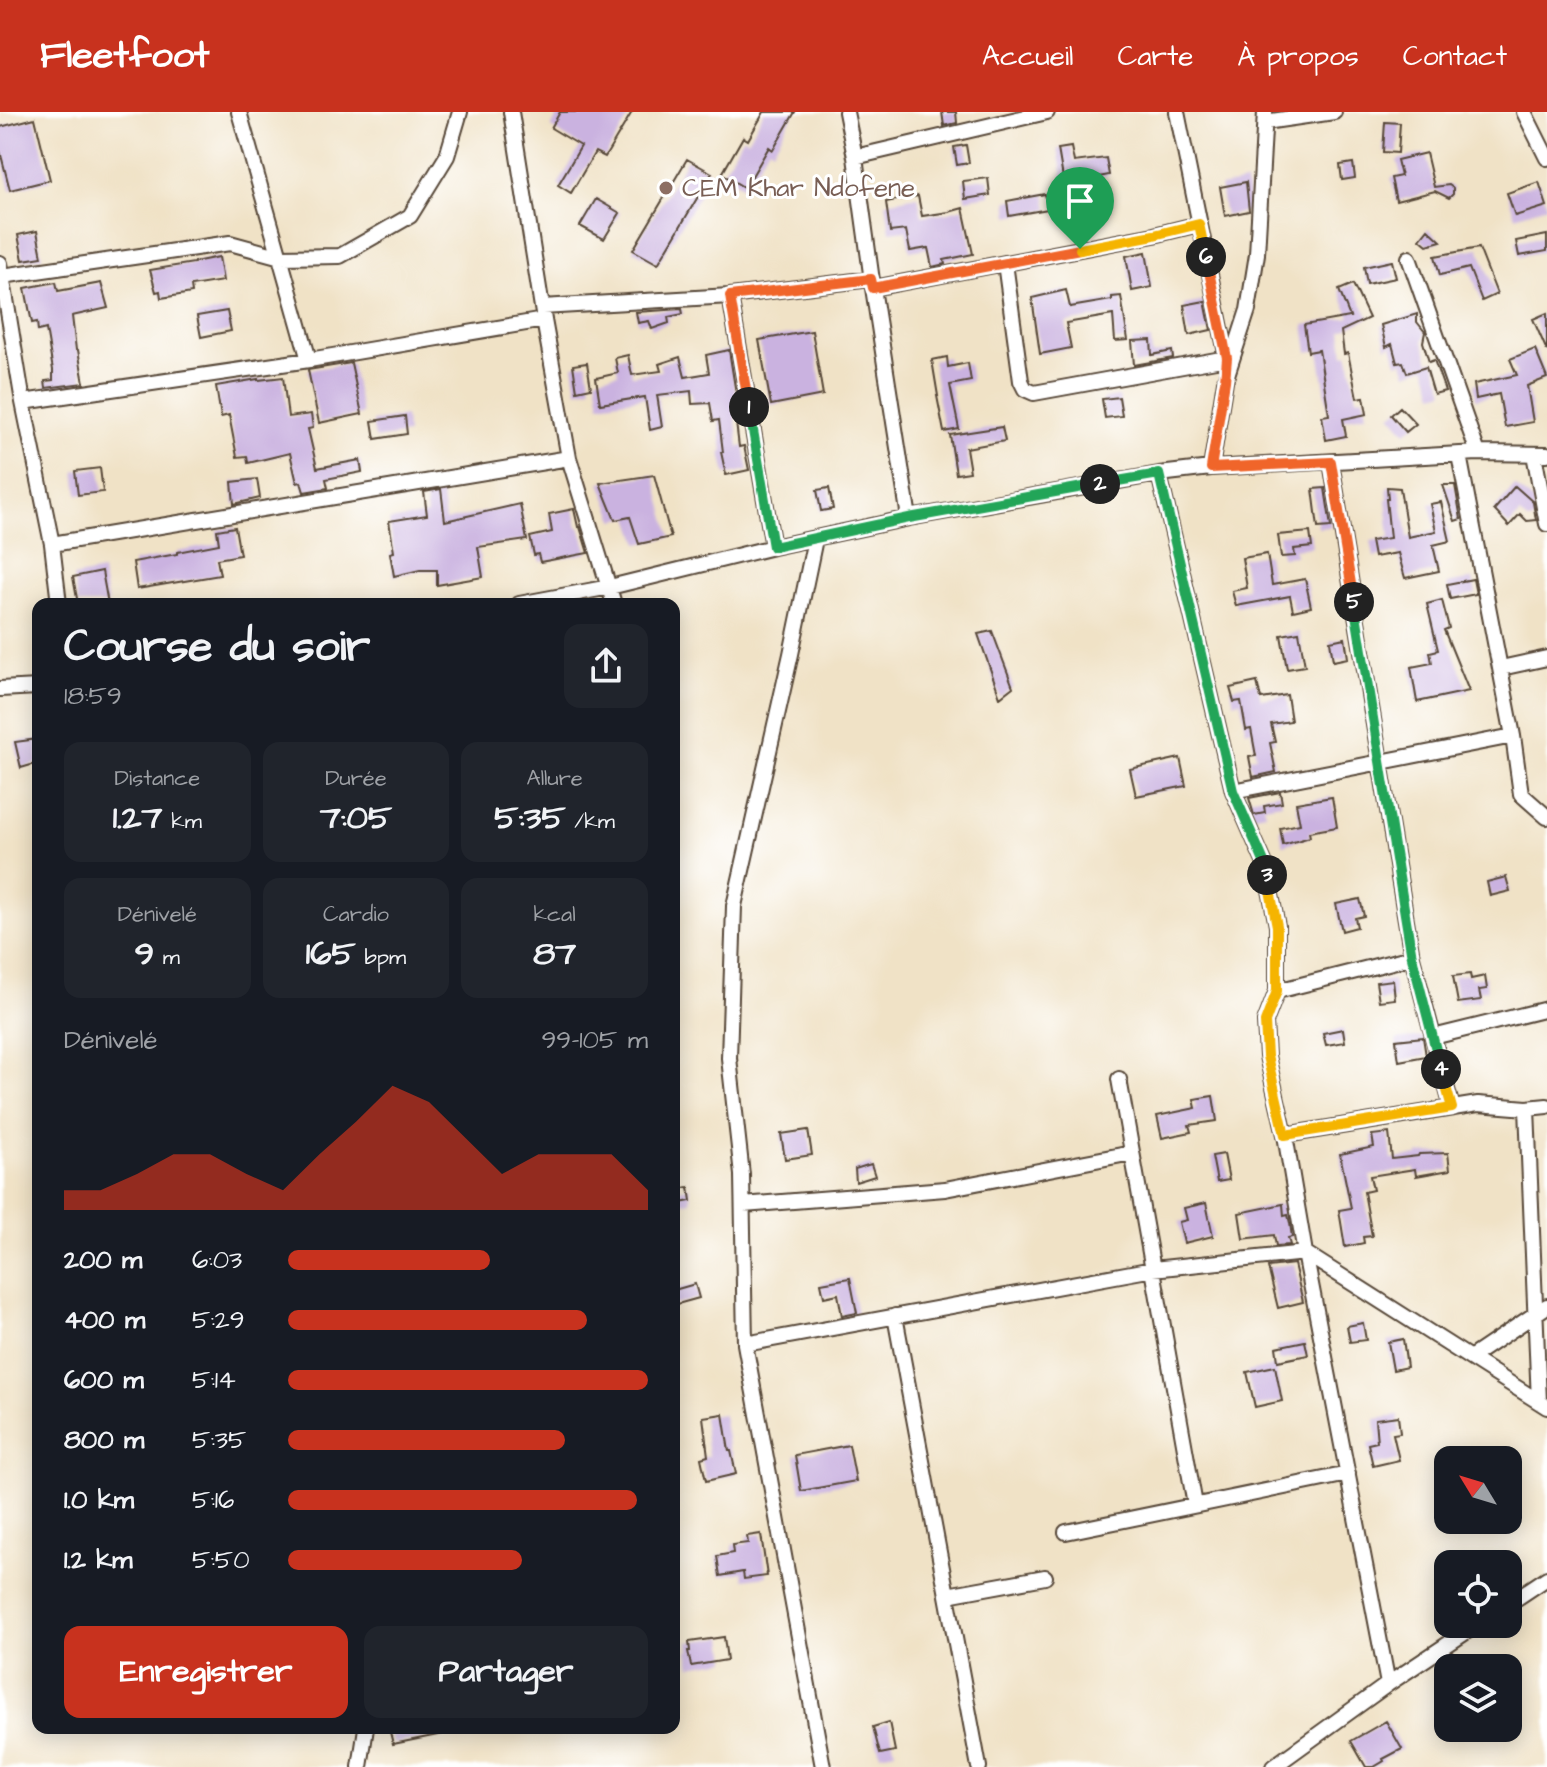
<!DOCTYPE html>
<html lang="fr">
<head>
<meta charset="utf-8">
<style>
  :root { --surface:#171b24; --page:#20242c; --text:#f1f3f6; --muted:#9ea1a6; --accent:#c8321e }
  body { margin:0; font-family:"Architects Daughter",sans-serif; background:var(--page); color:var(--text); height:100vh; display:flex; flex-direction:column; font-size:30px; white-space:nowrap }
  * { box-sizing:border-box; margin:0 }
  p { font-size:26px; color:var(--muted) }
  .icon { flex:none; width:44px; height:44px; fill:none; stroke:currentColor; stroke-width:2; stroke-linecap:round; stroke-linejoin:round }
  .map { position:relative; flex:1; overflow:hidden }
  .drawer { position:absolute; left:32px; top:486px; width:648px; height:1136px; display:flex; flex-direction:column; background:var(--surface); border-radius:16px; box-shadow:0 4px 20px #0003 }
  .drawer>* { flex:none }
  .needle { width:52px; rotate:308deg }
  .buttons { position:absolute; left:1434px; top:1334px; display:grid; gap:16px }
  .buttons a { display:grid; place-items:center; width:88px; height:88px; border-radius:16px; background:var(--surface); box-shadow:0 4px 20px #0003; font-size:40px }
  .pin { position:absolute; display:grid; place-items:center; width:68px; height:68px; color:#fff; margin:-82px -34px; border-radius:50% 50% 50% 0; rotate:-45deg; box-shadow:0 0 8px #0007 }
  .pin .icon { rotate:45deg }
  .km { position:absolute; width:40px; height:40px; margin:-20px; border-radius:50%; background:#222; color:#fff; font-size:22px; line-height:40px; text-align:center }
  .round { display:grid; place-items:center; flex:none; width:84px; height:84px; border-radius:16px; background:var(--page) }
  .summary { display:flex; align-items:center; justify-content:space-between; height:136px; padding:0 32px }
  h1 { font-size:44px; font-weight:700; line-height:60px }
  .metrics { display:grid; grid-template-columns:repeat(3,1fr); gap:12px; height:136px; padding:8px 32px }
  .metrics div { display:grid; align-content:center; border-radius:16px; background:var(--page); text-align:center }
  .metrics b { font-size:34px; font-weight:700 }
  .metrics small { font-size:22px; font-weight:400 }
  .metrics p { font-size:22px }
  .chart { height:224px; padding:16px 32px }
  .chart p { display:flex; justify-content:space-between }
  .chart svg { width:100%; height:144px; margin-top:8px; fill:var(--accent); opacity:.7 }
  .button { display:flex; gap:16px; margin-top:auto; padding:16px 32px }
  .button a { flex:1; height:92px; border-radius:16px; background:var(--accent); color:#fff; font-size:32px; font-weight:700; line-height:92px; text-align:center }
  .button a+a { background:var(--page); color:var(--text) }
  ul { padding:0 32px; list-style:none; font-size:26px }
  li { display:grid; grid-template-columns:128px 96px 1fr; align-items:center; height:60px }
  li i { height:20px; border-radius:10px; background:var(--accent) }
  header { display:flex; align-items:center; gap:48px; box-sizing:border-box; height:112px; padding:0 40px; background:var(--accent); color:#fff }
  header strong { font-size:38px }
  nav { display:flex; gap:44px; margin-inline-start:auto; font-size:28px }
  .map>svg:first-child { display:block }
</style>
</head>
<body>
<header>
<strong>Fleetfoot</strong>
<nav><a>Accueil</a><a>Carte</a><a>À propos</a><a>Contact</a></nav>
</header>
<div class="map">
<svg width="1547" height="1655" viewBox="0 0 1547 1655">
  <rect width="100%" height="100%" fill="#fff"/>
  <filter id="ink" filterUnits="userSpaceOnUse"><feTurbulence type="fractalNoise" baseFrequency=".0125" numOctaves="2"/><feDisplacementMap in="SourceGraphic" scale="16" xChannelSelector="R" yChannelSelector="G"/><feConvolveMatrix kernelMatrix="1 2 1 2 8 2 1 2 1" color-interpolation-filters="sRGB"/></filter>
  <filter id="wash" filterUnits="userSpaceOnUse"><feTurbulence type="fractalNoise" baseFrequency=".006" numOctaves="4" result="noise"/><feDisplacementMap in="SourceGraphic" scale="32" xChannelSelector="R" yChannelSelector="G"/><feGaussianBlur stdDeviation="1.8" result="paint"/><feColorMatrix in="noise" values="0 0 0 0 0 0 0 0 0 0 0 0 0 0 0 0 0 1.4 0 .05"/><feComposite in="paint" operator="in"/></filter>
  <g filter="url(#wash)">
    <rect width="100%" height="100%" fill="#f0e2c6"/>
    <g id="blocks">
      <path fill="#cab2e0" d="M560,0H632L605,45L595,40L571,81L558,73L581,34L551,16Z
        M764,0H795L773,38L769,35L745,76L722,62L743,25L748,28Z
        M942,0H956L957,11L944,14Z
        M35,6L50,68L10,78L0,39V15Z
        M1385,10L1400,11L1398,41L1383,40Z
        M966,33L969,51L957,53L954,35Z
        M1071,35L1074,50L1106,46L1109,63L1064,72L1058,37Z
        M1426,41L1434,75L1449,73L1453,76V82L1449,86L1435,79L1396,89L1391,66L1401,64L1397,48Z
        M687,47L712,61L658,152L633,138Z
        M1353,51L1355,66L1342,68L1340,53Z
        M988,66L990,83L965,87L963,69Z
        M1246,70L1249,99L1225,104L1220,75Z
        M1539,70L1547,94L1515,104L1507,81Z
        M1045,82L1048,97L1009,104L1007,89Z
        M918,84L922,104L949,100L963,96L973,142L944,148L945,152L932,155L928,136L910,139L906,118L890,120L886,90Z
        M596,87L620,101L604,127L580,114Z
        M1428,117L1441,129L1427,133L1420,127Z
        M37,119L42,145L23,148L18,123Z
        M1547,123V139L1519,144L1516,129Z
        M1479,136L1497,182L1482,189L1469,156L1440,163L1435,144Z
        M1146,140L1152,175L1132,179L1126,144Z
        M219,145L223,169L191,174L192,181L161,186L160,179L156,180L150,158L194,151V150Z
        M1392,149L1396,166L1367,172L1364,155Z
        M56,170L58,179L101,171L108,196L72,204L76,238H78L84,271L46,276L45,269L53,268V258L46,217L38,219L37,210L32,211L25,176Z
        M1353,172L1369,206L1341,219L1344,242L1348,241L1357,286L1364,285L1367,302L1343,307L1346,324L1326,328L1322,304L1329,303L1319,238L1308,240L1304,213L1350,205L1339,178Z
        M1066,178L1070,195L1112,188V185L1121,184L1128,228L1115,229L1113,203L1066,211L1071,236L1040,242L1032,186Z
        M1205,189L1211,218L1189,223L1184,193Z
        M682,197L683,202L668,205L669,211L652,217L649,209L638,211L636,200Z
        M227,199L231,219L201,225L197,204Z
        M1547,201V239L1533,207Z
        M1417,202V210L1425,220L1423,230L1429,250L1434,248L1445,279L1434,282L1426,255L1407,261L1403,250L1397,251L1392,232L1386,235L1381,213Z
        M812,219L823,283L771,293L759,228Z
        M1151,228L1152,243L1172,239L1173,246L1134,253L1132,229Z
        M1535,237L1547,266L1527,274L1533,310L1505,315L1499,282L1476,287L1474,272L1517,263L1510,247Z
        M729,238L738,294H734L739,335L744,334L749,358L726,363L721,340H723L719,308L713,309L710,291L692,292L691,279L657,283L662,315L650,318L645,285L600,292L596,266L618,261L615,246L628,243L632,263L661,259L659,252L680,245L685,265L709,261L706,243Z
        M947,245L948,255L968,251L971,269L950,273L959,317L944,320L937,284H938L932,248Z
        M351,251L362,302L319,311L308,258Z
        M587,251L591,276L577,279L573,253Z
        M283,265L288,305L311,302L313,316L308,317L317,356L360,348L362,360L326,367L328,376L304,380L301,370L297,371L290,341L248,351L247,344L237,345L229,303L221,305L216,274L258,267V268Z
        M1119,285L1122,304L1105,306L1102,287Z
        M1400,295L1416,312L1406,320L1391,303Z
        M405,304L407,322L375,327L372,309Z
        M1002,315L1005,329L966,336L970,360L956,362L950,323Z
        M100,356L103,380L78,383L75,359Z
        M654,363L671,425L639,432L630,405L615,408L600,371Z
        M257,367L260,386L234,392L232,370Z
        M1443,373H1455L1461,407L1455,409Z
        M1515,374L1533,390L1536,408L1527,409L1520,402L1509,414L1494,398Z
        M1387,375L1400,376L1408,425L1436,419L1430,392L1441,390L1450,429L1433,433L1439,459L1405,466L1398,441L1374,445L1371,429L1390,426L1386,387H1388Z
        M829,376L833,397L821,399L817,378Z
        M1325,376L1331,415L1318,416L1313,377Z
        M441,377L445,409L520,392L527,428L478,435L483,465L437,473V458H420L394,464L390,441L394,440L389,409L427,403L424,380Z
        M574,397L578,415H580L588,441L540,450L538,442L534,443L530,425L552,420L549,402Z
        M235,415L240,443L217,447L220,463L137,477L133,450L177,442V440L219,432L217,418Z
        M1310,420L1312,435L1294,437L1295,444L1281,445L1278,423Z
        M1267,442L1272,473L1305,467L1311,495L1293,499L1290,484L1236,494L1232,479L1247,476L1242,446Z
        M102,459L108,492H78L73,465Z
        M1473,467L1476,482L1450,487L1447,472Z
        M1442,488L1449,516L1444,518L1469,579L1417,590L1411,555L1432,551L1430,540L1438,538L1427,492Z
        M992,519L1013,575L1000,585L978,522Z
        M1299,520L1305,554L1287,557L1281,523Z
        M1345,526L1348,546L1333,549L1330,529Z
        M1257,570L1261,587L1287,583L1291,609L1271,612L1275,630L1270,631L1276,660L1253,665L1249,645L1256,644L1251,617L1246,618L1241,589L1234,590L1230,576Z
        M38,627V651L21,656L15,630Z
        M1180,646L1186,674L1136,684L1130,657Z
        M1280,680L1282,691L1264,694L1265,701L1254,703L1249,686Z
        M1332,685L1337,715L1309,720L1310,725L1283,733L1280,716L1300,712L1296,691Z
        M1506,765L1510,779L1490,784L1487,770Z
        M1360,787L1364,804L1355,806L1357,815L1342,819L1336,792Z
        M1470,862L1471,867L1485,864L1487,877L1479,878L1481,888L1458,891L1453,864Z
        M1393,868L1395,887L1379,889L1376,870Z
        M1343,917L1345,930L1326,933L1323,921Z
        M1423,925L1426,944L1399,949L1396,928Z
        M1213,984L1217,1009L1189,1013L1191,1020L1162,1026L1157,1004L1196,996L1194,987Z
        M808,1018L812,1043L785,1047L781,1022Z
        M1389,1021L1392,1047L1418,1044L1419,1042L1448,1041L1450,1058L1416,1064L1415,1057L1370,1064L1373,1078L1364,1080L1372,1124L1363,1125L1364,1131L1345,1135L1339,1098L1351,1096L1340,1042L1374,1035L1372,1023Z
        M1224,1042L1229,1068L1217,1070L1212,1044Z
        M871,1052L875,1064L856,1070L855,1057Z
        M689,1075L691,1089L674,1092V1078Z
        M1206,1091L1213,1124L1184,1131L1179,1110L1187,1108L1184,1096Z
        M1283,1092L1284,1104L1288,1103L1290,1111L1292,1125L1288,1126L1290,1133L1276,1134L1274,1123L1243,1127L1239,1101Z
        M1294,1152L1303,1190L1278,1196L1268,1155Z
        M850,1166L857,1201L842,1204L838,1182L824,1185L821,1171Z
        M695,1172L699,1186L674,1193V1178Z
        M1363,1211L1366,1228L1350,1230L1347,1214Z
        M1403,1227L1407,1255L1393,1258L1388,1230Z
        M1305,1229L1308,1243L1278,1249L1276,1235Z
        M1275,1254L1282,1289L1255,1295L1247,1260Z
        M723,1302L729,1339H731L736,1362L706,1369L701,1346L708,1344L703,1305Z
        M1398,1304L1400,1321L1393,1322L1399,1348L1373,1354L1368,1332L1377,1330L1375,1307Z
        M849,1333L856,1369L801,1379L795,1343Z
        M761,1422L767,1464L744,1467L743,1460L720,1464L717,1444L733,1441L732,1433L748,1431L747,1424Z
        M724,1525L727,1548L691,1554L688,1539H690L689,1530Z
        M1386,1609L1402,1637L1383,1647L1384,1649L1374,1655H1366L1351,1629Z
        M889,1610L895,1639L880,1642L873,1615Z
        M389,1616H442L443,1622L393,1632Z"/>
    </g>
  </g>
  <g filter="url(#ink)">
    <use href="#blocks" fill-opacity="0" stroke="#564637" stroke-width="2"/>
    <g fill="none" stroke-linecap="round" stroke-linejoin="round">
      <g stroke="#564637" stroke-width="18">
        <path id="street" d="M239,0L309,248
          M511,0L544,208L569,346L614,492
          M846,0L855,45L873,176L909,406
          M1177,0L1227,246V253
          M1524,0L1547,46
          M1265,10L1334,0
          M855,45L1047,0
          M1409,146L1478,341
          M0,151L23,290L52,432L59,492
          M1005,151L1021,269L1025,277L1034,281L1227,246
          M2,164L230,131L281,145L340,144L410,104L447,44L460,0
          M873,176L1154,123L1199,112
          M542,195L730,184
          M23,290L309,248L544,208
          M1534,342L1547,412
          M1459,343L1513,624L1521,682L1547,705
          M1331,350L1412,845L1452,996
          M1211,356L1225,269L1248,198L1257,142L1265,0
          M1159,362L1233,679L1265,752L1277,814V879L1265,910L1267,944L1285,1023L1305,1141L1388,1572
          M815,427L791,542L734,794L729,946L742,1063L745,1232L823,1655
          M52,432L569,346
          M773,435L730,184L871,167
          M519,492L610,475L773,435L909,406L1159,362L1211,356L1478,341L1547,342
          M1501,556L1547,546
          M0,577L38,575
          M1233,679L1513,624
          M1277,879L1412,845
          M1433,925L1547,897
          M1119,967L1195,1393
          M1527,996L1539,1290
          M1285,1023L1478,992L1527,996L1547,994
          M743,1093L945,1077L1132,1041
          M895,1204L979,1655
          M745,1232L1153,1157L1305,1141L1547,1295
          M1470,1246L1547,1194
          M1066,1420L1348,1362
          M947,1483L1045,1465
          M1508,1492L1547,1466
          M360,1655L366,1616
          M1273,1655L1388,1572L1478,1512"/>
      </g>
      <use href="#street" stroke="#fff" stroke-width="14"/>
    </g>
  </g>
  <g fill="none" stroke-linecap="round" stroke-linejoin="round" filter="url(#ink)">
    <g stroke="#fff" stroke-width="16">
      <path id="split-1" d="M749,295L730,184L871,167L873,176L1080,137"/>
    </g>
    <g stroke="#fff" stroke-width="16">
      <path id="split-2" d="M749,295L773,435L909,406L1100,372"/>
    </g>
    <g stroke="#fff" stroke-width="16">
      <path id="split-3" d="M1100,372L1159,362L1233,679L1265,752L1267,763"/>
    </g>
    <g stroke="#fff" stroke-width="16">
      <path id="split-4" d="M1267,763L1277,814V879L1265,910L1267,944L1285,1023L1452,996L1441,957"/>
    </g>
    <g stroke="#fff" stroke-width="16">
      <path id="split-5" d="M1354,490L1412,845L1441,957"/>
    </g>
    <g stroke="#fff" stroke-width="16">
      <path id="split-6" d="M1206,145L1227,246L1225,269L1211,356L1331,350L1354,490"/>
    </g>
    <g stroke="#fff" stroke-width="16">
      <path id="split-7" d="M1080,137L1154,123L1199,112L1206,145"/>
    </g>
    <use href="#split-1" stroke="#f0652b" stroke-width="10"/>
    <use href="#split-2" stroke="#22a559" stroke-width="10"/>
    <use href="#split-3" stroke="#22a559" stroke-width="10"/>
    <use href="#split-4" stroke="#f5b400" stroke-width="10"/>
    <use href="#split-5" stroke="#22a559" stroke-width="10"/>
    <use href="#split-6" stroke="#f0652b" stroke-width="10"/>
    <use href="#split-7" stroke="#f5b400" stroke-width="10"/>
  </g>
  <circle fill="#8d6e63" stroke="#fff" stroke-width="3" cx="666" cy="76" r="8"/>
  <g text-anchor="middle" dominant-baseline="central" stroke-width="6" stroke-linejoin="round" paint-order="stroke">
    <g font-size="26" fill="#785e54" stroke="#fff" text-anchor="start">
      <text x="682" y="76">CEM Khar Ndofene</text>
    </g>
  </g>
</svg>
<div class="buttons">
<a><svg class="needle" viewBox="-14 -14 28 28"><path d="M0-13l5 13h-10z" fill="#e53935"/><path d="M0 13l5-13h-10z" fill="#9ea1a6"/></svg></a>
<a><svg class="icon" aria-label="locate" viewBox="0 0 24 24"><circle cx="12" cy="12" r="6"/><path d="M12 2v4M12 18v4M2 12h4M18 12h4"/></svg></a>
<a><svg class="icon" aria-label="layers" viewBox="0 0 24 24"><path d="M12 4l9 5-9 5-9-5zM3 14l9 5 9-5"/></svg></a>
</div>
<div class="pin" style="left:1080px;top:137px;background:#1e9e55"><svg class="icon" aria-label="arrive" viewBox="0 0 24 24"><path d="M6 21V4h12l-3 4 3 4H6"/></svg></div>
<b class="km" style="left:749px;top:295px">1</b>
<b class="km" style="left:1100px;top:372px">2</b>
<b class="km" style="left:1267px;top:763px">3</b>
<b class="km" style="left:1441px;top:957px">4</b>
<b class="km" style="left:1354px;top:490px">5</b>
<b class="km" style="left:1206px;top:145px">6</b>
<section class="drawer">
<div class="summary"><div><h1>Course du soir</h1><p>18:59</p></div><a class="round"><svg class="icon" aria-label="share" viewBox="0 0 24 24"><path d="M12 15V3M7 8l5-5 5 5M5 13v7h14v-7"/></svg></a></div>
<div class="metrics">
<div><p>Distance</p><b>1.27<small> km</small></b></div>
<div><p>Durée</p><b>7:05</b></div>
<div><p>Allure</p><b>5:35<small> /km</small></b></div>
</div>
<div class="metrics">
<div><p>Dénivelé</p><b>9<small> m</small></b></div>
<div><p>Cardio</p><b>165<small> bpm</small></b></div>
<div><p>kcal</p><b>87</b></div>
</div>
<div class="chart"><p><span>Dénivelé</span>99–105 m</p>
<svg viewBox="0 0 160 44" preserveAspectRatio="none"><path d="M0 44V38L10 38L20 33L30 27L40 27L50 33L60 38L70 27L80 17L90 6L100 11L110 22L120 33L130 27L140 27L150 27L160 38V44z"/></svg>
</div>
<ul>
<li><b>200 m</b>6:03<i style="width:56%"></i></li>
<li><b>400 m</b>5:29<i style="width:83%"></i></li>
<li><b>600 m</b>5:14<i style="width:100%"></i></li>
<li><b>800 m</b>5:35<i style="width:77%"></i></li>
<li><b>1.0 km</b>5:16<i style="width:97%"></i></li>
<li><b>1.2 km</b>5:50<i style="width:65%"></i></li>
</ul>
<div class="button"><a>Enregistrer</a><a>Partager</a></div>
</section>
</div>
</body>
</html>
